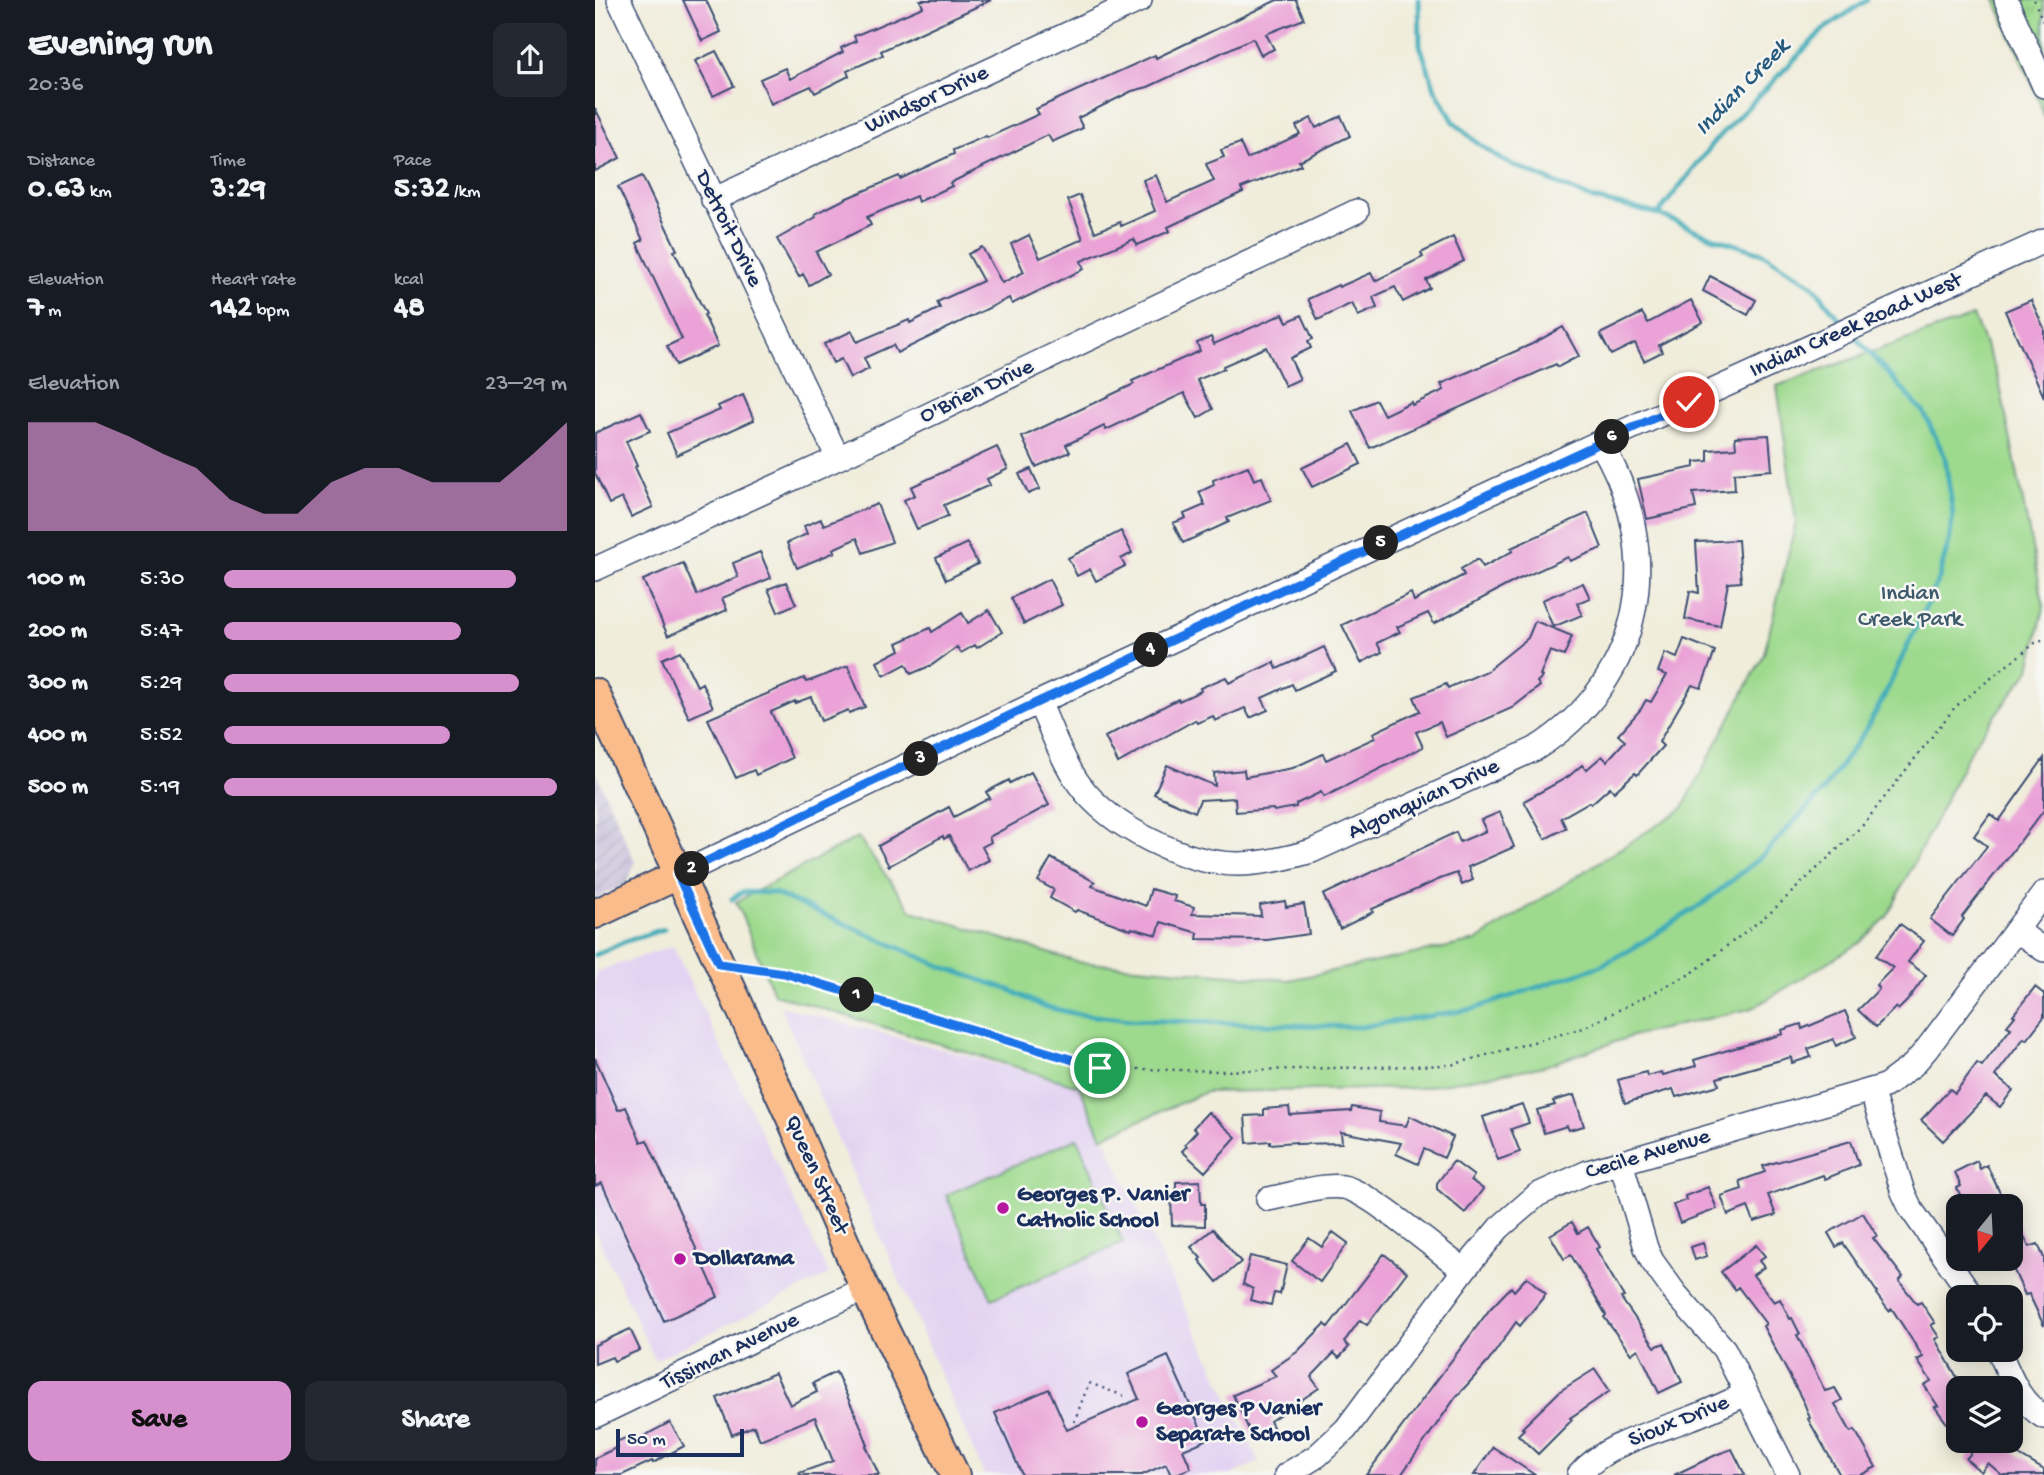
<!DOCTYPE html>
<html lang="en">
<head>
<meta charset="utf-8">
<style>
  :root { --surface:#171b24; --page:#242831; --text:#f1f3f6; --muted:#9ea1a6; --accent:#d690ce }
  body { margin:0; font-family:"Gochi Hand",sans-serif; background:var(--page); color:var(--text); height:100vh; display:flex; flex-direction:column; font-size:26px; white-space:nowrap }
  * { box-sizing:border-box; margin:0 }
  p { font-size:23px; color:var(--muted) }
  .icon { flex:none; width:38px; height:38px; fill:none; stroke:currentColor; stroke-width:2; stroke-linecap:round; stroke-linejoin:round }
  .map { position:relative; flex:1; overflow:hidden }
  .panel { display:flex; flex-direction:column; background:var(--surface); width:595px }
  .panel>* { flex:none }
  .needle { width:46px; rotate:198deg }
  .tools { position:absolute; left:1351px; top:1194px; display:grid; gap:14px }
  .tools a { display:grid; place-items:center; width:77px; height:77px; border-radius:14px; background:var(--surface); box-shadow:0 4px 18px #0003; font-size:35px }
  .scale { position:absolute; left:21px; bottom:18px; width:128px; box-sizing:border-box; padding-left:7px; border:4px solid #1b2f5e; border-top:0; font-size:19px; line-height:24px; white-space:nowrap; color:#1b2f5e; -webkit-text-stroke:5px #f6f6f2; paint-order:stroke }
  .pin { position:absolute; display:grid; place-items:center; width:60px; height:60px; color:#fff; margin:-30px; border:4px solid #fff; border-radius:50%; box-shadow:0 2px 7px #0007 }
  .km { position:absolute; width:35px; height:35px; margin:-18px; border-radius:50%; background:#222; color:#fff; font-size:19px; line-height:35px; text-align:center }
  .round { display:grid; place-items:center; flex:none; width:74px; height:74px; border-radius:14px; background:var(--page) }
  .headline { display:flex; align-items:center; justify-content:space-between; height:119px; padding:0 28px }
  h1 { font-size:38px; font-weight:700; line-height:52px }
  .metrics { display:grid; grid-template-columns:repeat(3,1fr); gap:10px; height:119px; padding:7px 28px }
  .metrics div { display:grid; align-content:center }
  .metrics b { font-size:30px; font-weight:700 }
  .metrics small { font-size:19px; font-weight:400 }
  .metrics p { font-size:19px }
  .chart { height:196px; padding:14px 28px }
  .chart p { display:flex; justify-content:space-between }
  .chart svg { width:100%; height:126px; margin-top:7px; fill:var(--accent); opacity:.7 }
  .action { display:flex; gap:14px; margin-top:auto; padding:14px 28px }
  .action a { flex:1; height:80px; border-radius:14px; background:var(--accent); color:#111; font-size:28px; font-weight:700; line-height:80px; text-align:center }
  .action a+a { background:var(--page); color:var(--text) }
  ul { padding:0 28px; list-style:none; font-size:23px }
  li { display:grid; grid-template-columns:112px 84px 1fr; align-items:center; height:52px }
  li i { height:18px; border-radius:9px; background:var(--accent) }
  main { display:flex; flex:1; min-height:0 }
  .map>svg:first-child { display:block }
</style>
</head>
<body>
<main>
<section class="panel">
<div class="headline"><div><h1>Evening run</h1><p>20:36</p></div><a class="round"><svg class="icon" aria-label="share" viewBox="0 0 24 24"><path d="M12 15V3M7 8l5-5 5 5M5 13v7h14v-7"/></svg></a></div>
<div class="metrics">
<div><p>Distance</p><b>0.63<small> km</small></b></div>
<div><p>Time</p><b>3:29</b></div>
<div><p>Pace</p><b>5:32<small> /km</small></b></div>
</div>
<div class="metrics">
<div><p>Elevation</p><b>7<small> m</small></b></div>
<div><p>Heart rate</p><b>142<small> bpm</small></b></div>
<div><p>kcal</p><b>48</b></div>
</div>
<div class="chart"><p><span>Elevation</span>23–29 m</p>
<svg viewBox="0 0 160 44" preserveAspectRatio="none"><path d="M0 44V6L10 6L20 6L30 11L40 17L50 22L60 33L70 38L80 38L90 27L100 22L110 22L120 27L130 27L140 27L150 17L160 6V44z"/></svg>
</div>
<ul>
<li><b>100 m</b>5:30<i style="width:85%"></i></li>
<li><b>200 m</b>5:47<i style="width:69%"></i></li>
<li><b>300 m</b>5:29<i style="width:86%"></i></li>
<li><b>400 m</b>5:52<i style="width:66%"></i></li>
<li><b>500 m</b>5:19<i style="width:97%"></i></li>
</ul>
<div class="action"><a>Save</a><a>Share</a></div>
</section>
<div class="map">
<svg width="1449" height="1475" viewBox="0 0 1449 1475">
  <defs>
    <pattern id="industrial-furrows" width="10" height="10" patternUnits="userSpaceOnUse" patternTransform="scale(1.75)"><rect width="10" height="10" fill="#c6c0da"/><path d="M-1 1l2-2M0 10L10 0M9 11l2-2" fill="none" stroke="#aaa5be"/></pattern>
    <pattern id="grass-tufts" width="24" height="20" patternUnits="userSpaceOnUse" patternTransform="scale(1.75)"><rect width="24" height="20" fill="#9eda8e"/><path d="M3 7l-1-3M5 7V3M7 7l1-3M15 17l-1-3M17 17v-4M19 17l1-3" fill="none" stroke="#88bb7d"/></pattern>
  </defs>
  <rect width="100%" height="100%" fill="#f6f6f2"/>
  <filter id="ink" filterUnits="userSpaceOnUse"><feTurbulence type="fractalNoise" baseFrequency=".0143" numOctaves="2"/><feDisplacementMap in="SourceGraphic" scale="14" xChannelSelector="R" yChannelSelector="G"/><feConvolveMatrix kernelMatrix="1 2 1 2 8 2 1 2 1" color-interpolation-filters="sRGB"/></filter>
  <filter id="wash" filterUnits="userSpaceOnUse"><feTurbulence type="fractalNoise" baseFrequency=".00686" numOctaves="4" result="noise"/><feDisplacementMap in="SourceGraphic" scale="28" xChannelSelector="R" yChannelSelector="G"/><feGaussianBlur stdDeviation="1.57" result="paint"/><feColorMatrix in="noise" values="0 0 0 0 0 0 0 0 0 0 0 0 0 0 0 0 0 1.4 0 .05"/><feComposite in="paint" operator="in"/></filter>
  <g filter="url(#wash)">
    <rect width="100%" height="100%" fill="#f0eddb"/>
    <path fill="#e3d3f2" d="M78,946L234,1275L60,1360L0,1231V972Z
      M185,1006L484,1086L664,1462L636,1475H389Z"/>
    <path fill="url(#industrial-furrows)" d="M0,770L40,862L32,883L0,899Z"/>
    <path fill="url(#grass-tufts)" stroke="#5c8476" stroke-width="2" d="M1400,0H1449V118L1444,100Z"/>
    <path fill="#9eda8e" stroke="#5c8476" stroke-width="2" d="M1378,316L1403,376L1449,607L1435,669L1377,747L1292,917L1266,942L1158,1008L1037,1036L950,1066L824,1088L611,1092L507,1137L484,1086L179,994L141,902L263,837L317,911L483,962L694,980L881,941L1087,809L1169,654L1201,522L1182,386Z
      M482,1138L528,1243L397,1299L351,1195Z"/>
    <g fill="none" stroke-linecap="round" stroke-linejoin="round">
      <path stroke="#3cacb9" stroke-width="5" d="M824,0L825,45L840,89L859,122L880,141L909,161L998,199L1063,214L1117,237L1167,253L1218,285L1245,320
        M1063,214L1120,141L1229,29L1272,0
        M137,899L147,892L179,893L348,967L415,990L447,1006L482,1014L536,1020L765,1027L878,1009L1005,966L1040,947L1110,902L1167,856L1227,792L1270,731L1288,699L1344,578L1354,542L1358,515L1350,457L1329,413L1257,333
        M0,955L31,941L69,929"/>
    </g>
    <g id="blocks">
      <path fill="#eaa2d7" d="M88,0H111L126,32L107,41Z
        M325,0H396L286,51L288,55L252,71L254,76L220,93L216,86L176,104L165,79L190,68L195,79L248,52L246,48L261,41L259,36L328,7Z
        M682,0H701L709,19L671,34L679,49L666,55L658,38L553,87L537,91L483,118L488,128L457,142L453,135L355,183L357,186L323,202L321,196L272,217L276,225L221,252L233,274L214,285L208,274L204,277L182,239L221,217L220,214L252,198L304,176L305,179L359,154L358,150L391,136L392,138L444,114L441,109L560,55L561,58Z
        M121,51L139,86L118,96L100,61Z
        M0,108L25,158L0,171Z
        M746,116L755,136L704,161L706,165L646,188L648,192L573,227L575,231L542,245L539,239L486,261L489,269L417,304L414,298L302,353L298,345L269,358L274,369L255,378L246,359L238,363L229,344L257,331L262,342L314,320L315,323L345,308L342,302L388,281L373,254L387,247L407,283L429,272L416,244L434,235L445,258L488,239L473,200L485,195L500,232L525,222L526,226L560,211L548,180L561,175L572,202L619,181L611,164L629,157L626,150L645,143L652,159L705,134L701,126L716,118L721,128Z
        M47,176L82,250L79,251L111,314L109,315L123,346L81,365L72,346L87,339L42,243L48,240L23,187Z
        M858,237L869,261L831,280L835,288L808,302L800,287L778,297L782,308L763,316L757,303L723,320L713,299L743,285L744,287L776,273L780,281L828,257L826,253Z
        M1115,276L1161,300L1153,315L1108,291Z
        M1096,300L1108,322L1064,345L1067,352L1049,361L1040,343L1016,355L1005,334L1047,313L1053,323Z
        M1436,300L1449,328V397L1410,311Z
        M688,314L692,322L707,315L718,339L713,341L716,348L695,358L705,379L690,386L671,347L628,366L629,369L602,380L618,409L603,418L589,393L511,430L509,426L471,445L475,452L441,467L427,437L539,384L537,381L605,351L602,343L616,337L619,344Z
        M968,327L984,356L963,367L961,364L775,448L757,411L781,400L789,415L816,402L817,405L849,390L846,384L937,344Z
        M148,395L159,420L82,455L72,433L125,410L123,406Z
        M46,412L55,431L31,441L42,466L40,467L58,507L36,517L27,498L14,504L0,473V433Z
        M1174,435L1177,470L1139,473L1140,490L1098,493L1101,508L1052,519L1043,479L1100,467V462L1113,461V450L1141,448L1140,437Z
        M756,444L766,464L717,487L707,468Z
        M402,447L413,469L392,479L395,485L349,505L353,516L322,529L309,500L320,495L316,487Z
        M653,466L659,480L667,477L676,500L632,518L634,522L588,543L578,523L591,518L589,514L610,505L604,492L619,485L618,480Z
        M436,469L445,489L433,494L424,474Z
        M282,504L297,542L268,553L262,538L238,549L240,552L202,568L192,543L212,534L209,526L226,519L229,525Z
        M993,513L1007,548L975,561L973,557L920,581L839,624L833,613L802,627L805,632L782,643L787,652L766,663L747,625L816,593L819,601L869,575L866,569L883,559L888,567L918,551L916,548Z
        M526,531L537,553L526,559L530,566L501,581L495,569L482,576L473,558Z
        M1143,540L1146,582L1133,583L1125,626L1090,619L1095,591L1104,593L1101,542Z
        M372,543L383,564L351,580L341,558Z
        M165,552L176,578L127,598L132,610L73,636L48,580L88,563L102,595L143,577L138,563Z
        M454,579L467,605L429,624L416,598Z
        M191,582L201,604L183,612L173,589Z
        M988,583L995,598L982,603L987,615L958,627L947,600Z
        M394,610L407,632L382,648L380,645L366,653L362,647L337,665L316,674L311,664L289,676L282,662L305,650L302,643L335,628L337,632L367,613L373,623Z
        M940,621L977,636L969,656L955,651L945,675L947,677L942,682L945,686L917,708L851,737L845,722L821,732L828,747L729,797L726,792L701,804V807L679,811L678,809L641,812L640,798L605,800L600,812L559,794L572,765L620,786L619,773L649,770L650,777L698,768L728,754L731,760L780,738L778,733L825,711L819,697L851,684L853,688L892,671L933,638Z
        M1089,639L1120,651L1106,688L1097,685L1064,742L1068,746L1042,775L1040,773L1019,792L1015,787L996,804L994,802L966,818L971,828L950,839L929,801L973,777L987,765L991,770L1007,756L1012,761L1030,741L1023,735L1046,709L1051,700L1056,702L1072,675L1063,672L1070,653L1082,658Z
        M729,647L741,671L700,690L697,684L667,698L673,710L655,718L650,708L620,721L618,716L602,723L600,720L523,763L510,737L583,699L584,701L606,691L605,688L631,677L634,683L679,662L682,669Z
        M85,651L102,686L107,683L118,707L94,718L67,659Z
        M253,666L270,707L254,713L253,710L226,721L216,697L200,703V701L176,712L197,758L161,775L159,770L141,778L113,719L209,678L211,682L220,679Z
        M1449,758V810L1367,917L1369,919L1357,936L1335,919L1392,846L1379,836L1395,814L1404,821Z
        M436,772L454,805L394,837L396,842L387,847L394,860L373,871L354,836L349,839L348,836L294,866L283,846L354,807L359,817L395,798L391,792L414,780L415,783Z
        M905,812L919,847L873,867L878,880L867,885L862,873L845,879L777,909L778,912L745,929L728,895L861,832L865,842L891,831L886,820Z
        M456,858L500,882L497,886L551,906L556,889L580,896L579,901L599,907L597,914L666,916L665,905L690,901L691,907L709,904L714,934L672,940L602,939L603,933L566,922L562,935L537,928L536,930L482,910L480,912L455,898L459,890L443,881Z
        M1305,924L1329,941L1313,962L1331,975L1312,1001L1303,1010L1301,1007L1281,1027L1263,1010L1284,989L1281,985L1298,968L1281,956Z
        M1440,987L1449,994V1017L1431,1040L1429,1038L1400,1076L1418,1090L1405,1107L1391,1096L1348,1141L1326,1120L1355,1089L1360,1093L1382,1063L1387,1066L1416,1028L1412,1026L1420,1016L1418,1015Z
        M1250,1011L1261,1037L1241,1046L1238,1039L1213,1049L1216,1057L1197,1063L1196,1057L1122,1078L1124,1085L1081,1097L1078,1089L1030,1103L1023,1080L1051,1072L1052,1076L1067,1072L1068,1075L1101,1066L1099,1060L1188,1034L1187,1030L1206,1024L1207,1029Z
        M0,1058L23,1110L31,1107L46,1142L52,1140L123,1297L69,1321L7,1183L0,1186Z
        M979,1095L989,1126L974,1130L972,1126L949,1133L942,1110L960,1105L958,1101Z
        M927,1104L934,1123L916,1129L925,1152L903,1160L888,1117Z
        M694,1107L695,1115L756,1111L757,1107L785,1112L784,1122L811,1126L815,1116L858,1137L849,1158L829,1149L823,1164L801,1154L806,1143L746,1132L747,1143L701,1144V1142L675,1144V1141L652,1143L650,1116L669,1115V1109Z
        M613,1112L641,1137L610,1172L587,1151L592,1146L590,1144L602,1131L598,1128Z
        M1256,1141L1264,1165L1230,1179L1228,1175L1173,1195L1181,1215L1159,1222L1153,1207L1133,1215L1126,1196L1147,1189L1145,1181L1170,1172L1168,1166Z
        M859,1161L879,1176L876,1180L888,1189L870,1213L842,1189V1183Z
        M1382,1161L1385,1169L1392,1165L1411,1206H1370L1362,1188L1366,1186L1360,1172Z
        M605,1181L606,1204H610V1226L577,1225L576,1195H581V1182Z
        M1113,1187L1122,1209L1085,1223L1078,1205L1091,1200L1090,1196Z
        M1416,1209L1434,1247L1443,1244L1449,1258V1326L1434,1294L1430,1295L1416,1264Z
        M1268,1213L1282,1236L1278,1238L1308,1277L1304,1281L1322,1304L1326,1302L1340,1323L1336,1325L1344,1337L1340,1339L1363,1379V1422L1356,1429L1340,1407L1343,1406L1329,1385L1336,1381L1322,1360L1328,1357L1297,1309L1294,1311L1281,1294L1282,1292L1248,1243L1241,1247L1233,1233Z
        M977,1222L983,1233L993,1227L1005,1247L1001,1249L1029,1297L1026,1298L1060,1347L1069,1343L1087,1382L1064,1393L1043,1349L1036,1354L1009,1317L1011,1315L976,1255L969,1259L955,1235Z
        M618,1229L646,1262L622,1282L604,1260L606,1258L596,1247Z
        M738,1232L753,1243L725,1282L697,1261L714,1238L727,1247Z
        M1108,1243L1112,1256L1100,1260L1096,1247Z
        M1161,1245L1170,1256L1164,1261L1169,1267L1158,1275L1179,1302L1185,1299L1195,1319L1197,1318L1205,1334L1202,1335L1230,1391L1240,1388L1247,1400L1240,1404L1256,1432L1260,1430L1281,1467L1266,1475H1245L1213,1419L1215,1418L1209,1403L1168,1326L1171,1324L1143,1287L1140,1290L1126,1272Z
        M789,1254L812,1272L772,1325L765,1320L749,1342L754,1347L744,1358L739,1353L716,1377L724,1388L675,1421L679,1429L658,1439L638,1395L681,1376L676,1370L702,1352L730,1324L733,1327Z
        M655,1256L692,1265L685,1294L679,1293L676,1305L655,1300L658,1289L648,1284Z
        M932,1277L951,1294L925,1326L921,1322L893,1362L861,1397L806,1475H771L895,1309L916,1287L919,1291Z
        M35,1329L45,1350L19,1361L17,1357L0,1364V1345Z
        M573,1356L611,1440L588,1450L596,1468L579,1475H576L571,1464L547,1475H427L400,1413L454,1389L472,1430L544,1399L533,1374Z
        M1000,1369L1015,1391L975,1418L977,1420L943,1454L923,1435L929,1429L927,1428L965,1391Z
        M241,1372L264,1422L273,1445L271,1446L284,1475H205L204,1473L238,1461L220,1417L165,1440L159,1426L137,1435L122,1398L180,1373L195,1405L222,1392L218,1383Z
        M75,1422L89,1446L58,1463L57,1461L27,1475H0V1458L23,1447L21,1442L35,1436L38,1442Z
        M1366,1440H1407L1424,1455L1449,1470V1475H1407L1393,1463L1386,1472L1371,1459L1376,1453Z
        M898,1447L940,1475H879Z
        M1137,1449L1150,1475H1079L1123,1454Z"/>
    </g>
  </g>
  <g filter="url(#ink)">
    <use href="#blocks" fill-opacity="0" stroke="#3b4c71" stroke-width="2"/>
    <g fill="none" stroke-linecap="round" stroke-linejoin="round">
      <g stroke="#3b4c71" stroke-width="26">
        <path id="minor" d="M24,0L243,458
          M1411,0L1449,86
          M118,200L545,0
          M0,569L243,458L762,211
          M444,702C456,729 467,760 484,784C515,827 590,864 643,864C669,864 693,858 717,851L940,749C1051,679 1071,551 1005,442
          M83,875L444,702L1005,442L1449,241
          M1421,930L1449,950
          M1276,1090L1308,1192L1316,1209L1378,1297
          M1026,1162L1051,1248L1057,1261L1080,1293L1129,1349L1193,1475
          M673,1199C697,1195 724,1184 748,1187C774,1191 843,1252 869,1270
          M1403,1349C1415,1375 1423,1402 1449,1417
          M0,1416L172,1333L270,1289
          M691,1475L722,1456L751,1429L869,1270L904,1228L942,1195L993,1172L1290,1086L1318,1065L1331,1050L1449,893
          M984,1475C1011,1443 1058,1433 1096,1418C1115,1411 1133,1402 1151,1394"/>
      </g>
      <g stroke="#3b4c71" stroke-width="32">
        <path id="major" d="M0,693L195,1116L270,1289L360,1475
          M0,914L83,875"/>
      </g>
      <path stroke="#3b4c71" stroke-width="2.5" stroke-dasharray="2 5" stroke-linecap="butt" d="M1439,0L1449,24
        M151,969H172L189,973L505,1068L624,1071L856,1065L988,1028L1097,973L1176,912L1268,825L1360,707L1440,643L1449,639
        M479,1422L494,1383L532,1397"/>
      <use href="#minor" stroke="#fff" stroke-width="23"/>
      <use href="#major" stroke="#fabc8b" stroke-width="28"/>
    </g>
  </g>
  <g fill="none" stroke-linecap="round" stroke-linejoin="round" filter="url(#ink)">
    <g stroke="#fff" stroke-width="14">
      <path id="route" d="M505,1068L189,973L124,964L83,875L443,702L1094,402"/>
    </g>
    <use href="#route" stroke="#1a73e8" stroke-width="9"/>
  </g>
  <g fill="#b5179e" stroke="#f6f6f2" stroke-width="2.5">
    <circle cx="408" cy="1208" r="7"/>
    <circle cx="85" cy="1259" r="7"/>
    <circle cx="547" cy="1422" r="7"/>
  </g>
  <g text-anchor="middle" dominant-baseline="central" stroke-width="5" stroke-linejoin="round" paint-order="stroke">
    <g font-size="23" fill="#1b2f5e" stroke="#f6f6f2">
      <text transform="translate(332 100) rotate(-25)">Windsor Drive</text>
      <text transform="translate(133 229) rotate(64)">Detroit Drive</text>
      <text transform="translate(1261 326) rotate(-24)">Indian Creek Road West</text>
      <text transform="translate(382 392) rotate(-25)">O'Brien Drive</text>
      <text transform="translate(829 800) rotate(-25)">Algonquian Drive</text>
      <text transform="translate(1053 1155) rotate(-17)">Cecile Avenue</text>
      <text transform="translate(221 1175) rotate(66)">Queen Street</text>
      <text transform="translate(135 1352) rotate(-26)">Tissiman Avenue</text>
      <text transform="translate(1084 1422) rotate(-22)">Sioux Drive</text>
    </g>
    <g font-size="23" fill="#3c5a6a" stroke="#f6f6f2">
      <text x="1315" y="594">Indian<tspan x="1315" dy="26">Creek Park</tspan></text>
    </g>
    <g font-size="23" font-weight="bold" fill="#1b2f5e" stroke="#f6f6f2" text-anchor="start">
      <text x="422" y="1195">Georges P. Vanier<tspan x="422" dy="26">Catholic School</tspan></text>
      <text x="99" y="1259">Dollarama</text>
      <text x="561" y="1409">Georges P Vanier<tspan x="561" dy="26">Separate School</tspan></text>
    </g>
    <g font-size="24" font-style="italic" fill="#275b7e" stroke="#f6f6f2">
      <text transform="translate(1148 88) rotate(-46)">Indian Creek</text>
    </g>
  </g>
</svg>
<div class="tools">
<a><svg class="needle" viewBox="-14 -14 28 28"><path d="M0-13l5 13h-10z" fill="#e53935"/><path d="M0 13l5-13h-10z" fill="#9ea1a6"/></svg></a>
<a><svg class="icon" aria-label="locate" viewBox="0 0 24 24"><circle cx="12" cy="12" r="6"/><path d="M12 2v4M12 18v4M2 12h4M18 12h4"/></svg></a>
<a><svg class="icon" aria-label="layers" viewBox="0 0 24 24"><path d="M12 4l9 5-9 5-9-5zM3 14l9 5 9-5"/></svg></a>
</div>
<div class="scale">50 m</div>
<div class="pin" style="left:505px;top:1068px;background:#1e9e55"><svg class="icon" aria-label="arrive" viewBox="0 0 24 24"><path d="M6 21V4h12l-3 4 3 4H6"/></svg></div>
<div class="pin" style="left:1094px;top:402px;background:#d93025"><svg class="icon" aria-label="check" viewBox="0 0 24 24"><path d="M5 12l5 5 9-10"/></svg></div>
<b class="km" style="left:262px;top:995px">1</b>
<b class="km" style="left:97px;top:869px">2</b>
<b class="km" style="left:326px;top:759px">3</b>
<b class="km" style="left:556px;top:650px">4</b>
<b class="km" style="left:786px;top:543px">5</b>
<b class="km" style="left:1017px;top:437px">6</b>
</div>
</main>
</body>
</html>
